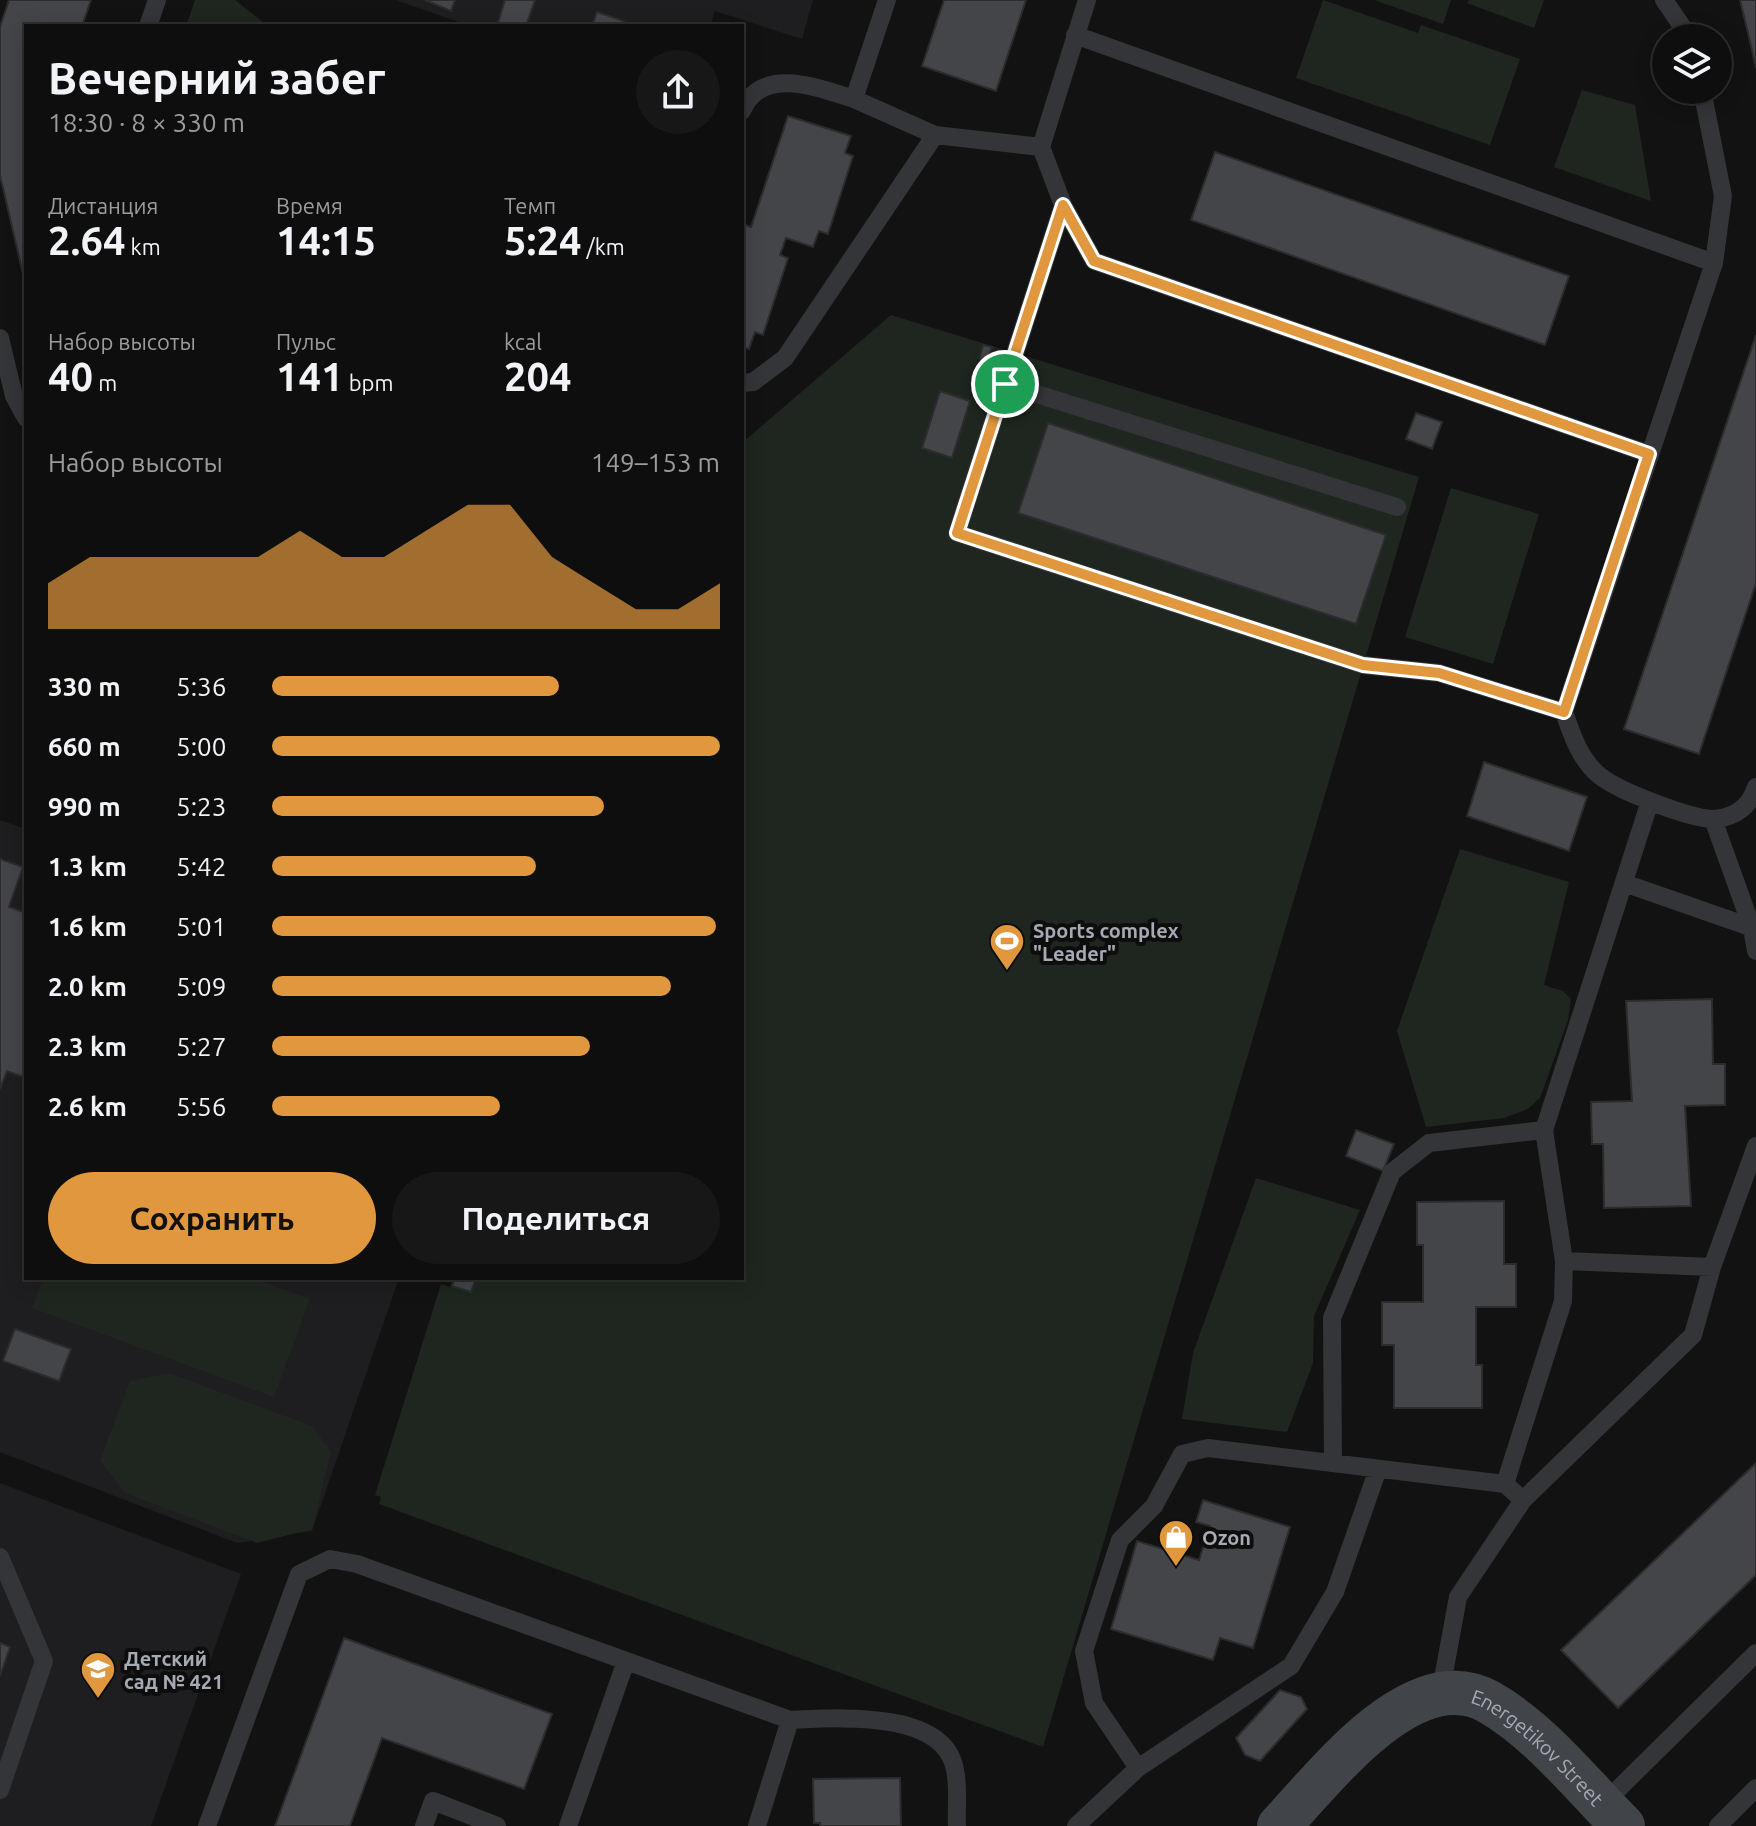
<!DOCTYPE html>
<html lang="ru">
<head>
<meta charset="utf-8">
<style>
  :root { --surface:#0e0e0e; --page:#171717; --text:#f1f3f6; --muted:#9b9c9e; --line:#2e2e2e; --accent:#e0973d }
  body { margin:0; font-family:Ubuntu,sans-serif; background:var(--page); color:var(--text); height:100vh; display:flex; flex-direction:column; font-size:30px; white-space:nowrap }
  * { box-sizing:border-box; margin:0 }
  p { font-size:26px; color:var(--muted) }
  .icon { flex:none; width:44px; height:44px; fill:none; stroke:currentColor; stroke-width:2; stroke-linecap:round; stroke-linejoin:round }
  .map { position:relative; flex:1; overflow:hidden }
  .side { position:absolute; left:24px; top:24px; width:720px; height:1256px; display:flex; flex-direction:column; background:var(--surface); border-radius:0px; box-shadow:0 4px 20px #0003,0 0 0 2px var(--line) }
  .side>* { flex:none }
  .buttons { position:absolute; left:1652px; top:24px; display:grid; gap:16px }
  .buttons a { display:grid; place-items:center; width:80px; height:80px; border-radius:50%; background:var(--surface); box-shadow:0 4px 20px #0003,0 0 0 2px var(--line); font-size:40px }
  .pin { position:absolute; display:grid; place-items:center; width:68px; height:68px; color:#fff; margin:-34px; border:4px solid #fff; border-radius:50%; box-shadow:0 2px 8px #0007 }
  .round { display:grid; place-items:center; flex:none; width:84px; height:84px; border-radius:42px; background:var(--page) }
  .head { display:flex; align-items:center; justify-content:space-between; height:136px; padding:0 24px }
  h1 { font-size:44px; font-weight:600; line-height:60px }
  .stats { display:grid; grid-template-columns:repeat(3,1fr); gap:12px; height:136px; padding:8px 24px }
  .stats div { display:grid; align-content:center }
  .stats b { font-size:40px; font-weight:600 }
  .stats small { font-size:22px; font-weight:400 }
  .stats p { font-size:22px }
  .chart { height:224px; padding:16px 24px }
  .chart p { display:flex; justify-content:space-between }
  .chart svg { width:100%; height:144px; margin-top:8px; fill:var(--accent); opacity:.7 }
  .action { display:flex; gap:16px; margin-top:auto; padding:16px 24px }
  .action a { flex:1; height:92px; border-radius:48px; background:var(--accent); color:#111; font-size:32px; font-weight:600; line-height:92px; text-align:center }
  .action a+a { background:var(--page); color:var(--text) }
  ul { padding:0 24px; list-style:none; font-size:26px }
  li { display:grid; grid-template-columns:128px 96px 1fr; align-items:center; height:60px }
  li i { height:20px; border-radius:10px; background:var(--accent) }
  .map>svg:first-child { display:block }
</style>
</head>
<body>
<div class="map">
<svg width="1756" height="1826" viewBox="0 0 1756 1826">
  <rect width="100%" height="100%" fill="#121213"/>
  <path fill="#1e1e20" d="M396,0H813L802,39L715,11L710,26H470Z
    M0,820L26,829V1278H399L312,1531L237,1543L0,1452Z
    M0,1483L241,1574L151,1826H0Z"/>
  <path fill="#1f261f" d="M195,0H235L268,26H186Z
    M1323,0L1418,33L1421,25L1520,59L1490,145L1296,78Z
    M1374,0H1451L1443,24Z
    M1469,0H1544L1534,28L1467,3Z
    M1582,90L1635,105L1651,201L1554,167Z
    M891,315L1419,477L1043,1747L379,1504L381,1497L375,1495L441,1284L450,1287L453,1278H742V443Z
    M1451,488L1539,514L1493,664L1405,637Z
    M1460,849L1569,882L1544,985L1563,991L1571,999L1568,1020L1540,1098L1528,1109L1504,1118L1426,1127L1397,1031Z
    M1256,1178L1360,1210L1314,1316L1313,1363L1287,1432L1182,1419L1193,1353Z
    M43,1278H252L310,1299L274,1397L32,1308Z
    M169,1373L312,1426L331,1452L312,1529L257,1543L125,1493L100,1460L130,1381Z"/>
  <path fill="#444549" stroke="#2c2c2f" stroke-width="2" d="M9,0H91L82,26H26V287L0,175V27Z
    M425,0H455L451,11Z
    M505,0H535L526,26H497Z
    M944,0H1026L996,91L922,66Z
    M1740,0H1756V68L1748,33Z
    M597,12L624,21L622,26H592Z
    M788,116L851,136L845,153L853,156L828,234L819,231L813,247L786,238L780,255L788,258L763,335L755,332L749,349L742,347V224L751,227Z
    M1215,152L1569,276L1545,345L1191,220Z
    M1756,335V583L1699,754L1624,729Z
    M983,345L992,347L987,362L979,359Z
    M940,391L970,401L952,458L922,448Z
    M1416,413L1442,422L1432,449L1406,439Z
    M1048,423L1386,535L1356,624L1018,513Z
    M1484,762L1587,797L1569,851L1467,816Z
    M0,859L23,867L9,907L26,913V1078L7,1071L0,1089Z
    M1712,999L1713,1064H1725V1105L1685,1106L1691,1206L1604,1208L1603,1144H1592L1591,1102L1632,1101L1626,1001Z
    M1356,1130L1394,1144L1383,1171L1346,1156Z
    M1504,1201V1264H1516V1307H1476V1365H1482V1408H1394V1345H1382V1302H1423V1245H1417V1202Z
    M455,1278H476L471,1292L452,1286Z
    M15,1329L71,1349L59,1381L3,1361Z
    M1756,1463V1575L1618,1708L1561,1650Z
    M1203,1500L1290,1527L1253,1648L1220,1638L1213,1660L1111,1629L1137,1541L1199,1560L1210,1526L1196,1522Z
    M344,1638L552,1714L524,1789L382,1738L350,1826H275Z
    M0,1643L10,1647L0,1676Z
    M1280,1690L1301,1697L1307,1709L1260,1761L1245,1755L1236,1738Z
    M900,1778L901,1826H820V1823H814L813,1779Z"/>
  <g fill="none" stroke-linecap="round" stroke-linejoin="round">
    <path stroke="#333538" stroke-width="18" d="M1664,0L1690,38
      M148,26L157,0
      M1075,35L1714,263
      M1702,90L1723,196L1714,263L1564,712C1572,735 1580,760 1600,776C1619,791 1692,820 1715,819C1736,817 1750,806 1756,787
      M854,99L935,135
      M742,111C761,64 821,89 854,99L887,0
      M1041,147L1063,205L1094,261L1649,454
      M1063,205L957,533L1363,665L1439,673L1564,712
      M0,338L14,396L26,418
      M742,383L753,382L785,358L935,135L1041,147L1087,0
      M1005,384L1397,507
      M1713,819L1752,928L1756,951
      M1624,883L1756,929
      M1564,1261L1712,1267
      M1333,1463L1332,1318L1392,1172L1429,1143L1544,1130
      M1505,1484L1563,1301L1564,1261L1544,1130L1650,801
      M0,1557L44,1661L0,1790
      M1440,1695L1458,1597L1523,1500L1693,1335L1712,1267L1756,1146
      M1138,1768L1094,1703L1084,1651L1120,1540L1154,1506L1182,1454L1208,1448L1505,1484L1523,1500
      M1602,1805L1756,1653
      M207,1826L299,1574L330,1559L357,1564L790,1720C836,1718 945,1709 955,1770C959,1787 956,1808 957,1826
      M424,1826L433,1801L497,1826
      M568,1826L626,1661
      M757,1826L790,1720
      M1076,1826L1138,1768L1291,1666L1335,1592L1378,1469
      M1718,1826L1756,1788"/>
    <path stroke="#414448" stroke-width="44" id="s1" d="M1279,1826C1324,1779 1413,1659 1489,1702C1540,1731 1582,1785 1623,1826"/>
  </g>
  <g fill="none" stroke-linecap="round" stroke-linejoin="round">
    <g stroke="#fff" stroke-width="16">
      <path id="route" d="M1063,205L1094,261L1649,454L1564,712L1439,673L1363,665L957,533Z"/>
    </g>
    <use href="#route" stroke="#e0973d" stroke-width="10"/>
  </g>
  <defs>
    <g id="stadium-pin" transform="scale(1.8)"><path d="M0 17L-7.5 6A9.5 9.5 0 1 1 7.5 6Z" fill="#e0973d" stroke="#0d0d0e"/><path d="M0-5a6.5 5 0 1 0 0 10a6.5 5 0 1 0 0-10ZM-3.5-1.8h7v3.6h-7Z" fill="#fff"/></g>
    <g id="shop-pin" transform="scale(1.8)"><path d="M0 17L-7.5 6A9.5 9.5 0 1 1 7.5 6Z" fill="#e0973d" stroke="#0d0d0e"/><path d="M-5-2.5h2.3a2.7 3.5 0 0 1 5.4 0H5L5.5 6h-11ZM-1.5-2.5h3a1.5 2.3 0 0 0-3 0Z" fill="#fff"/></g>
    <g id="school-pin" transform="scale(1.8)"><path d="M0 17L-7.5 6A9.5 9.5 0 1 1 7.5 6Z" fill="#e0973d" stroke="#0d0d0e"/><path d="M0-5L7-2L0 1L-7-2ZM-4 1L0 2.5L4 1V4Q0 6-4 4Z" fill="#fff"/></g>
  </defs>
  <g fill-rule="evenodd">
    <use href="#stadium-pin" x="1007" y="941"/>
    <use href="#shop-pin" x="1176" y="1537"/>
    <use href="#school-pin" x="98" y="1669"/>
  </g>
  <g text-anchor="middle" dominant-baseline="central" stroke-width="8" stroke-linejoin="round" paint-order="stroke">
    <g font-size="20" font-weight="bold" fill="#a5aab3" stroke="#0d0d0e" text-anchor="start">
      <text x="1033" y="930">Sports complex<tspan x="1033" dy="23">"Leader"</tspan></text>
      <text x="1202" y="1537">Ozon</text>
      <text x="124" y="1658">Детский<tspan x="124" dy="23">сад № 421</tspan></text>
    </g>
    <g font-size="20" fill="#a5aab3" stroke="#0d0d0e">
      <text stroke="none"><textPath href="#s1" startOffset="328">Energetikov Street</textPath></text>
    </g>
  </g>
</svg>
<div class="buttons">
<a><svg class="icon" aria-label="layers" viewBox="0 0 24 24"><path d="M12 4l9 5-9 5-9-5zM3 14l9 5 9-5"/></svg></a>
</div>
<div class="pin" style="left:1005px;top:384px;background:#1e9e55"><svg class="icon" aria-label="arrive" viewBox="0 0 24 24"><path d="M6 21V4h12l-3 4 3 4H6"/></svg></div>
<section class="side">
<div class="head"><div><h1>Вечерний забег</h1><p>18:30 · 8 × 330 m</p></div><a class="round"><svg class="icon" aria-label="share" viewBox="0 0 24 24"><path d="M12 15V3M7 8l5-5 5 5M5 13v7h14v-7"/></svg></a></div>
<div class="stats">
<div><p>Дистанция</p><b>2.64<small> km</small></b></div>
<div><p>Время</p><b>14:15</b></div>
<div><p>Темп</p><b>5:24<small> /km</small></b></div>
</div>
<div class="stats">
<div><p>Набор высоты</p><b>40<small> m</small></b></div>
<div><p>Пульс</p><b>141<small> bpm</small></b></div>
<div><p>kcal</p><b>204</b></div>
</div>
<div class="chart"><p><span>Набор высоты</span>149–153 m</p>
<svg viewBox="0 0 160 44" preserveAspectRatio="none"><path d="M0 44V30L10 22L20 22L30 22L40 22L50 22L60 14L70 22L80 22L90 14L100 6L110 6L120 22L130 30L140 38L150 38L160 30V44z"/></svg>
</div>
<ul>
<li><b>330 m</b>5:36<i style="width:64%"></i></li>
<li><b>660 m</b>5:00<i style="width:100%"></i></li>
<li><b>990 m</b>5:23<i style="width:74%"></i></li>
<li><b>1.3 km</b>5:42<i style="width:59%"></i></li>
<li><b>1.6 km</b>5:01<i style="width:99%"></i></li>
<li><b>2.0 km</b>5:09<i style="width:89%"></i></li>
<li><b>2.3 km</b>5:27<i style="width:71%"></i></li>
<li><b>2.6 km</b>5:56<i style="width:51%"></i></li>
</ul>
<div class="action"><a>Сохранить</a><a>Поделиться</a></div>
</section>
</div>
</body>
</html>
